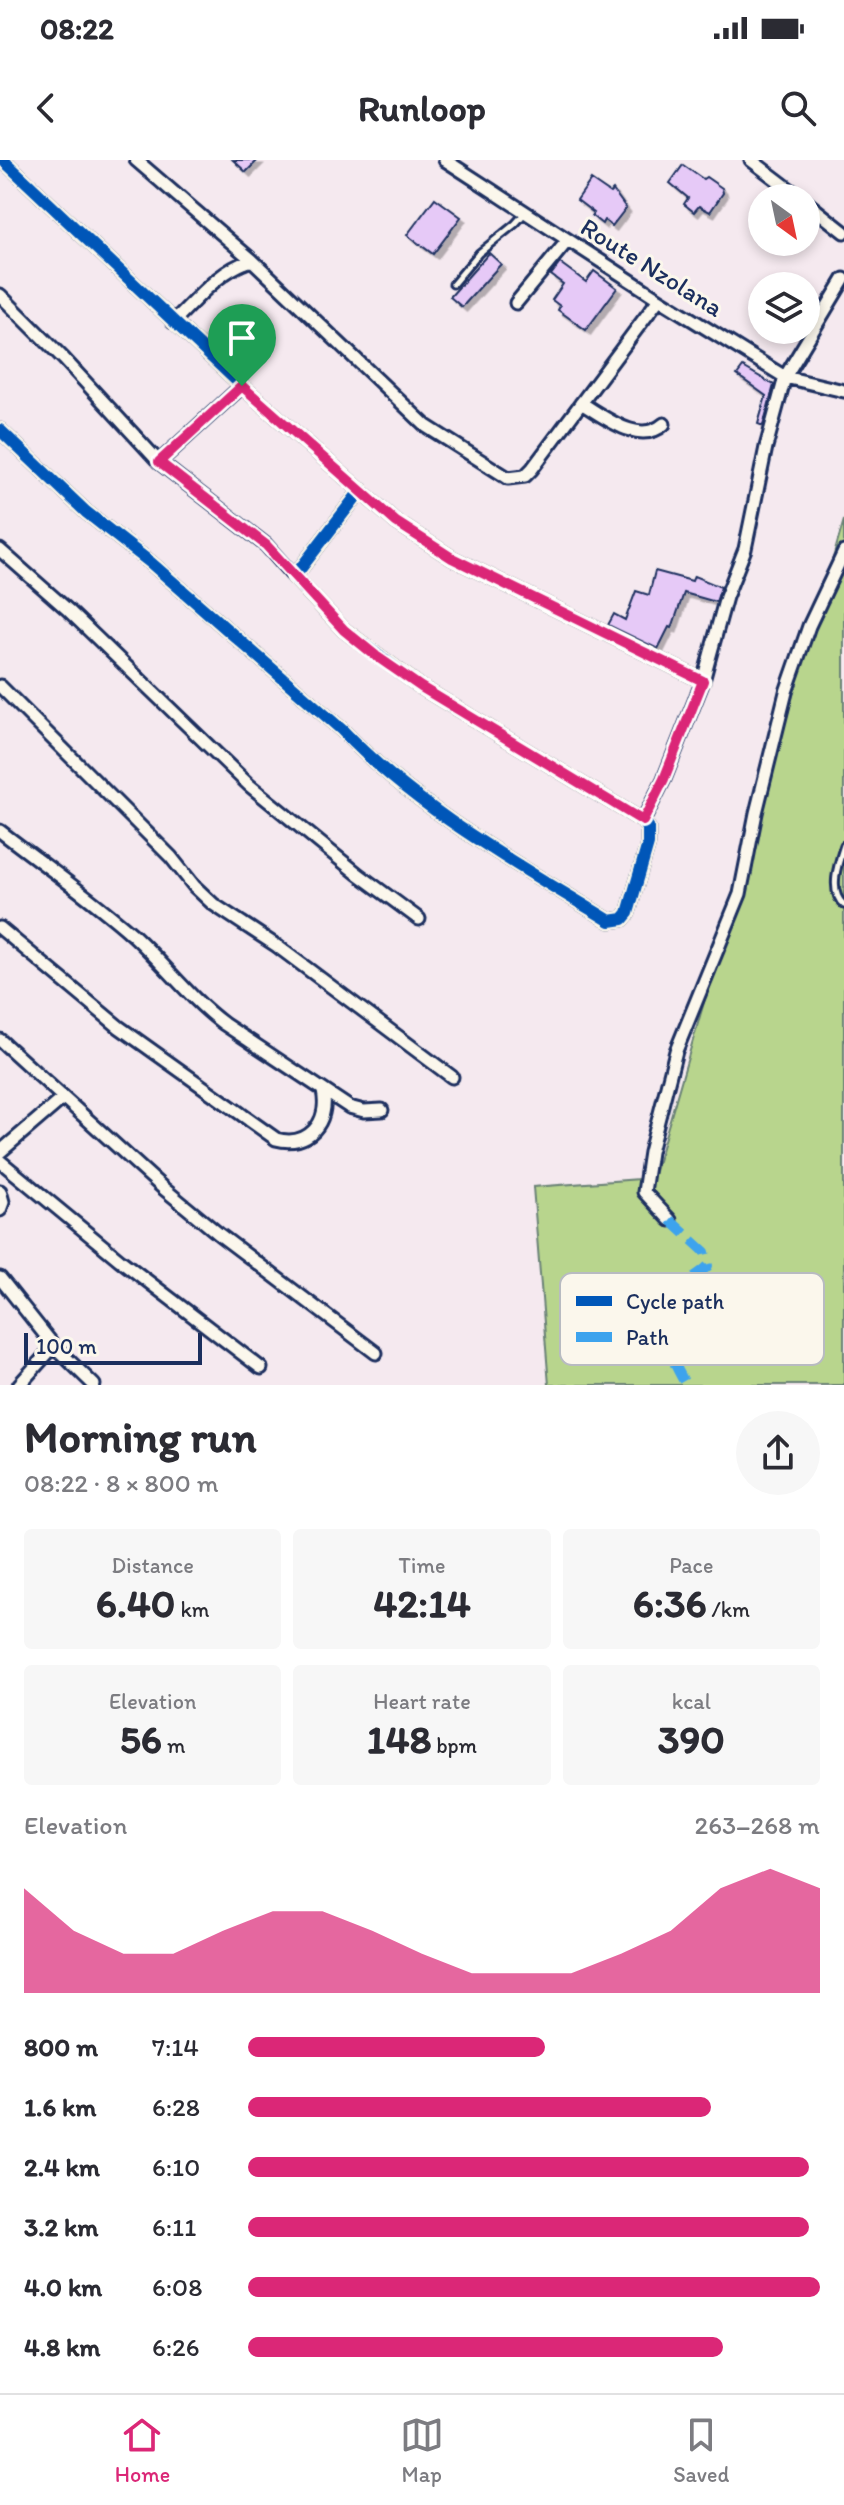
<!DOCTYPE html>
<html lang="en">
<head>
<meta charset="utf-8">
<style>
  :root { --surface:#fff; --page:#f7f7f7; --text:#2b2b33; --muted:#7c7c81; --line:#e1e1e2; --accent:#db2777 }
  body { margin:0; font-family:Itim,sans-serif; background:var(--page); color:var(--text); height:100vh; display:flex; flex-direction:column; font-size:30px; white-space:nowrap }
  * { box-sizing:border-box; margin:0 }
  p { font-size:26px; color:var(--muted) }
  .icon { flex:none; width:44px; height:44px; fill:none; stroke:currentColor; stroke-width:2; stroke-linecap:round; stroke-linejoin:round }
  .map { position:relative; height:1225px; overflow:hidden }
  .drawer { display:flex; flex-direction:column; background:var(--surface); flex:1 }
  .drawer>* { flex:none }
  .needle { width:52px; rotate:147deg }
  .buttons { position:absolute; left:748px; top:24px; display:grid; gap:16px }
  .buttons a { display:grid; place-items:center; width:72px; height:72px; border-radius:50%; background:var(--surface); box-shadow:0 4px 12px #0003; font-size:40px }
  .scale { position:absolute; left:24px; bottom:20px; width:178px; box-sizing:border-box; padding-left:8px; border:4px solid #1b2f5e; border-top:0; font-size:22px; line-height:28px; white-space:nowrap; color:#1b2f5e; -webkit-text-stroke:6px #fbf7ec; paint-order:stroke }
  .pin { position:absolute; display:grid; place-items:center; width:68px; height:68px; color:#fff; margin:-82px -34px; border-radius:50% 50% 50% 0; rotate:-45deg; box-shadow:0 0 8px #0007 }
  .pin .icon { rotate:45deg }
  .round { display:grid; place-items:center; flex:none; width:84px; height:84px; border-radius:42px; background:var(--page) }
  .head { display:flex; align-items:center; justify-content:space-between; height:136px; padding:0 24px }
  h1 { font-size:44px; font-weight:800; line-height:60px }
  .figures { display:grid; grid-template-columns:repeat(3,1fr); gap:12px; height:136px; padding:8px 24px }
  .figures div { display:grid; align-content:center; border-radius:8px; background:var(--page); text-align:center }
  .figures b { font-size:40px; font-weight:800 }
  .figures small { font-size:22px; font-weight:400 }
  .figures p { font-size:22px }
  .chart { height:224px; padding:16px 24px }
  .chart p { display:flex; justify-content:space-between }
  .chart svg { width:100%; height:144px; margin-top:8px; fill:var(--accent); opacity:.7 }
  ul { padding:0 24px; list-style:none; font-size:26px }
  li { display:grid; grid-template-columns:128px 96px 1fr; align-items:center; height:60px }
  li i { height:20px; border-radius:10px; background:var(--accent) }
  .status { display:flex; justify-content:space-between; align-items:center; height:56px; padding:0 40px; background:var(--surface); direction:ltr }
  .status svg { height:22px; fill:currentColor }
  header { display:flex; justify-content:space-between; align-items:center; height:104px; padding:0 24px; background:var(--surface); font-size:36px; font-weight:800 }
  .dock { display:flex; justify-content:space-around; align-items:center; height:112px; border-top:2px solid var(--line); background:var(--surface); font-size:22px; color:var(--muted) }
  .dock a { display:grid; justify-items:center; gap:4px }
  .dock .selected { color:var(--accent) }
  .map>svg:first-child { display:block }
</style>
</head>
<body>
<div class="status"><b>08:22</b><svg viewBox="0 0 49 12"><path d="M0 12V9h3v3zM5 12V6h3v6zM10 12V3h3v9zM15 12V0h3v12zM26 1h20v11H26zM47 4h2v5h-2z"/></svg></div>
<header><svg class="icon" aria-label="back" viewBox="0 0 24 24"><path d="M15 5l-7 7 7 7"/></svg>Runloop<svg class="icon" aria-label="search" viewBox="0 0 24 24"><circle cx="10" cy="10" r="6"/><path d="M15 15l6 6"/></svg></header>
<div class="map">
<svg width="844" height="1225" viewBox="0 0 844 1225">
  <defs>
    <filter id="shadow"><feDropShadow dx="4.5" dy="4.5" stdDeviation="0" flood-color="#0004"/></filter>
  </defs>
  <rect width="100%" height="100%" fill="#f5e9ef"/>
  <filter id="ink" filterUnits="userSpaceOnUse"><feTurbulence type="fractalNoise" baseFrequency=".0125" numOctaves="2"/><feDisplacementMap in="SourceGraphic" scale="16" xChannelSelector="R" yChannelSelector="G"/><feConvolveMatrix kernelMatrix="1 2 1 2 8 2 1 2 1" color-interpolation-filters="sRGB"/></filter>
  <g filter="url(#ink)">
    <path fill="#b8d58d" stroke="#6a8276" stroke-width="2" d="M844,360V1225H549L533,1027L653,1018Z"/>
    <path fill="#e6c9f7" stroke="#1b2f5e" stroke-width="2" filter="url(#shadow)" d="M233,0H258L246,12Z
      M683,5L703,19L706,17L722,28L723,33L710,52L699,46L694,52L684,44L688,38L670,23Z
      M591,20L610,33L613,30L626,48L612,66L604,60L602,64L592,56L594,53L577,40Z
      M435,38L461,57L433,94L407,75Z
      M489,93L501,104L462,147L450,137Z
      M560,103L586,122L594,111L617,128L586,170L558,150L560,146L552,140L563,124L551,115Z
      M743,207L774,225L763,266L758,264L766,236L737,215Z
      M655,411L692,421L694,416L721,427L716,442L684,433L672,468L669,467L658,489L608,465L614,454L625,460L636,431L649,435Z"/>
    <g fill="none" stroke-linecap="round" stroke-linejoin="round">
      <g stroke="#1b2f5e" stroke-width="11">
        <path id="lane" d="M453,124L479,93L515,64L525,53
          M844,685C838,703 828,732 844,745"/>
      </g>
      <g stroke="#1b2f5e" stroke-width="17">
        <path id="street" d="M3,0L242,226L396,362L452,398L703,521
          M136,0L252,100L426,266L508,318L525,316L532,309L659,139
          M445,0L659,139L785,217L844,231
          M751,0L801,38
          M806,42L844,72
          M0,135L64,199L159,302L242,226
          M516,143L568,80
          M173,162C197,139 219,110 252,100
          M581,243C605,257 639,286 664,264
          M0,270L86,352L151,403L342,570C418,650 517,704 610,761L623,759L628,753L648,684V668L643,661L421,527L344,470L294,417L361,330
          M159,302L266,385L294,417
          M0,390L68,450L249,625L358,714L419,759
          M0,526L171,697L194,726L213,744L277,786L452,917
          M643,661L664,619L703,521L726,437L745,389L766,287L785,217L844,119
          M0,671C44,705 90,737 132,774C164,803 189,838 224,864L349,947L364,951L382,950
          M0,768L119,867L276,979C308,988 330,962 323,931
          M0,880L163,1028L220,1075L376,1193
          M0,992L63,938
          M0,1001L120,1100L261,1208
          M0,1031L3,1042L0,1050
          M670,1060L644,1032L650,992L676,891L740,734L756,653L786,532L809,466L844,392
          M0,1118L54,1186L94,1225
          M19,1225L54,1186"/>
      </g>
      <use href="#lane" stroke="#fbf7ec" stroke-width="5"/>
      <use href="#street" stroke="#fbf7ec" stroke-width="11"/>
      <path stroke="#3da3ed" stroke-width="10" stroke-dasharray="20 10" stroke-linecap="butt" d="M670,1060L705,1092L708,1106C699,1115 687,1120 677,1129C649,1157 670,1197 686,1225"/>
      <g stroke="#fbf7ec" stroke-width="17">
        <path id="cycleway" d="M3,0L242,226L396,362L452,398L703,521
          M0,270L86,352L151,403L342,570C418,650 517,704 610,761L623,759L628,753L648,684V668L643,661L421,527L344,470L294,417L361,330"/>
      </g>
      <use href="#cycleway" stroke="#0057b8" stroke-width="12"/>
    </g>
  </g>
  <g fill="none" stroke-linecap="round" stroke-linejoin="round" filter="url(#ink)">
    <g stroke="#fff" stroke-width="16">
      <path id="route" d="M242,226L396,362L452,398L703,521L664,619L643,661L421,527L376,496L344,470L266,385L159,302Z"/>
    </g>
    <use href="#route" stroke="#db2777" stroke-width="10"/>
  </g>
  <g text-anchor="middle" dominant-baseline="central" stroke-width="6" stroke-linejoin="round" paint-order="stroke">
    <g font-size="26" fill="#1b2f5e" stroke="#fbf7ec">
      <text transform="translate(652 107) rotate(32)">Route Nzolana</text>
    </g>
  </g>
  <rect x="560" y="1113" width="264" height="92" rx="12" fill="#fbf7ec" stroke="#b8bbc1" stroke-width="2"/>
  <rect x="576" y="1136" width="36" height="10" fill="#0057b8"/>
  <rect x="576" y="1172" width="36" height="10" fill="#3da3ed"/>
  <g font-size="22" fill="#1b2f5e">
    <text x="626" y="1149">Cycle path</text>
    <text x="626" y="1185">Path</text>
  </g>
</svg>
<div class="buttons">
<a><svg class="needle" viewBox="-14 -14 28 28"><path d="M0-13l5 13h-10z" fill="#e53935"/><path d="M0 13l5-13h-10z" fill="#7c7c81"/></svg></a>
<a><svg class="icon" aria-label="layers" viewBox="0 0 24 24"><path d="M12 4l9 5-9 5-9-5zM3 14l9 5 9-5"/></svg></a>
</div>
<div class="scale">100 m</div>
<div class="pin" style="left:242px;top:226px;background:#1e9e55"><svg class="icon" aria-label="arrive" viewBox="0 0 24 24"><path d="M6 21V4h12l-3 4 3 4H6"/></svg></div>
</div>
<section class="drawer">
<div class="head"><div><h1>Morning run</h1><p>08:22 · 8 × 800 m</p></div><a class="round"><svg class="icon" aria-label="share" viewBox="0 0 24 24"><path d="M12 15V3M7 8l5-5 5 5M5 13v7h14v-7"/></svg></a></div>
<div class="figures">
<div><p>Distance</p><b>6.40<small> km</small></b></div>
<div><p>Time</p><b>42:14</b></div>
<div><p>Pace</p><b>6:36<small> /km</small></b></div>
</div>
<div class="figures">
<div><p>Elevation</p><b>56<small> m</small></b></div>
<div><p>Heart rate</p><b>148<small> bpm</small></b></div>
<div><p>kcal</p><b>390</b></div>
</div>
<div class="chart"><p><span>Elevation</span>263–268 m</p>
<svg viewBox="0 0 160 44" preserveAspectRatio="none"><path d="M0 44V12L10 25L20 32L30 32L40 25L50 19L60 19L70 25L80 32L90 38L100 38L110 38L120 32L130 25L140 12L150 6L160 12V44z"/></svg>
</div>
<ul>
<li><b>800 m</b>7:14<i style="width:52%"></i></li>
<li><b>1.6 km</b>6:28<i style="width:81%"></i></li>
<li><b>2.4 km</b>6:10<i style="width:98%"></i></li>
<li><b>3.2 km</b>6:11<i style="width:98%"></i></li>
<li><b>4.0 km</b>6:08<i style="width:100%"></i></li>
<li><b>4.8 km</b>6:26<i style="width:83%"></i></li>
</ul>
</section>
<nav class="dock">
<a class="selected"><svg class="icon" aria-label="home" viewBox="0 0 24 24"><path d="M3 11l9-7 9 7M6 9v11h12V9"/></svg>Home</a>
<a><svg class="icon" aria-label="map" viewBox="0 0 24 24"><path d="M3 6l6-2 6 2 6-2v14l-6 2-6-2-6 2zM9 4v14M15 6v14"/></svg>Map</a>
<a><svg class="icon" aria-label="saved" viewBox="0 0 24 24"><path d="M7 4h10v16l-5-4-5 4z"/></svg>Saved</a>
</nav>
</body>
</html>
